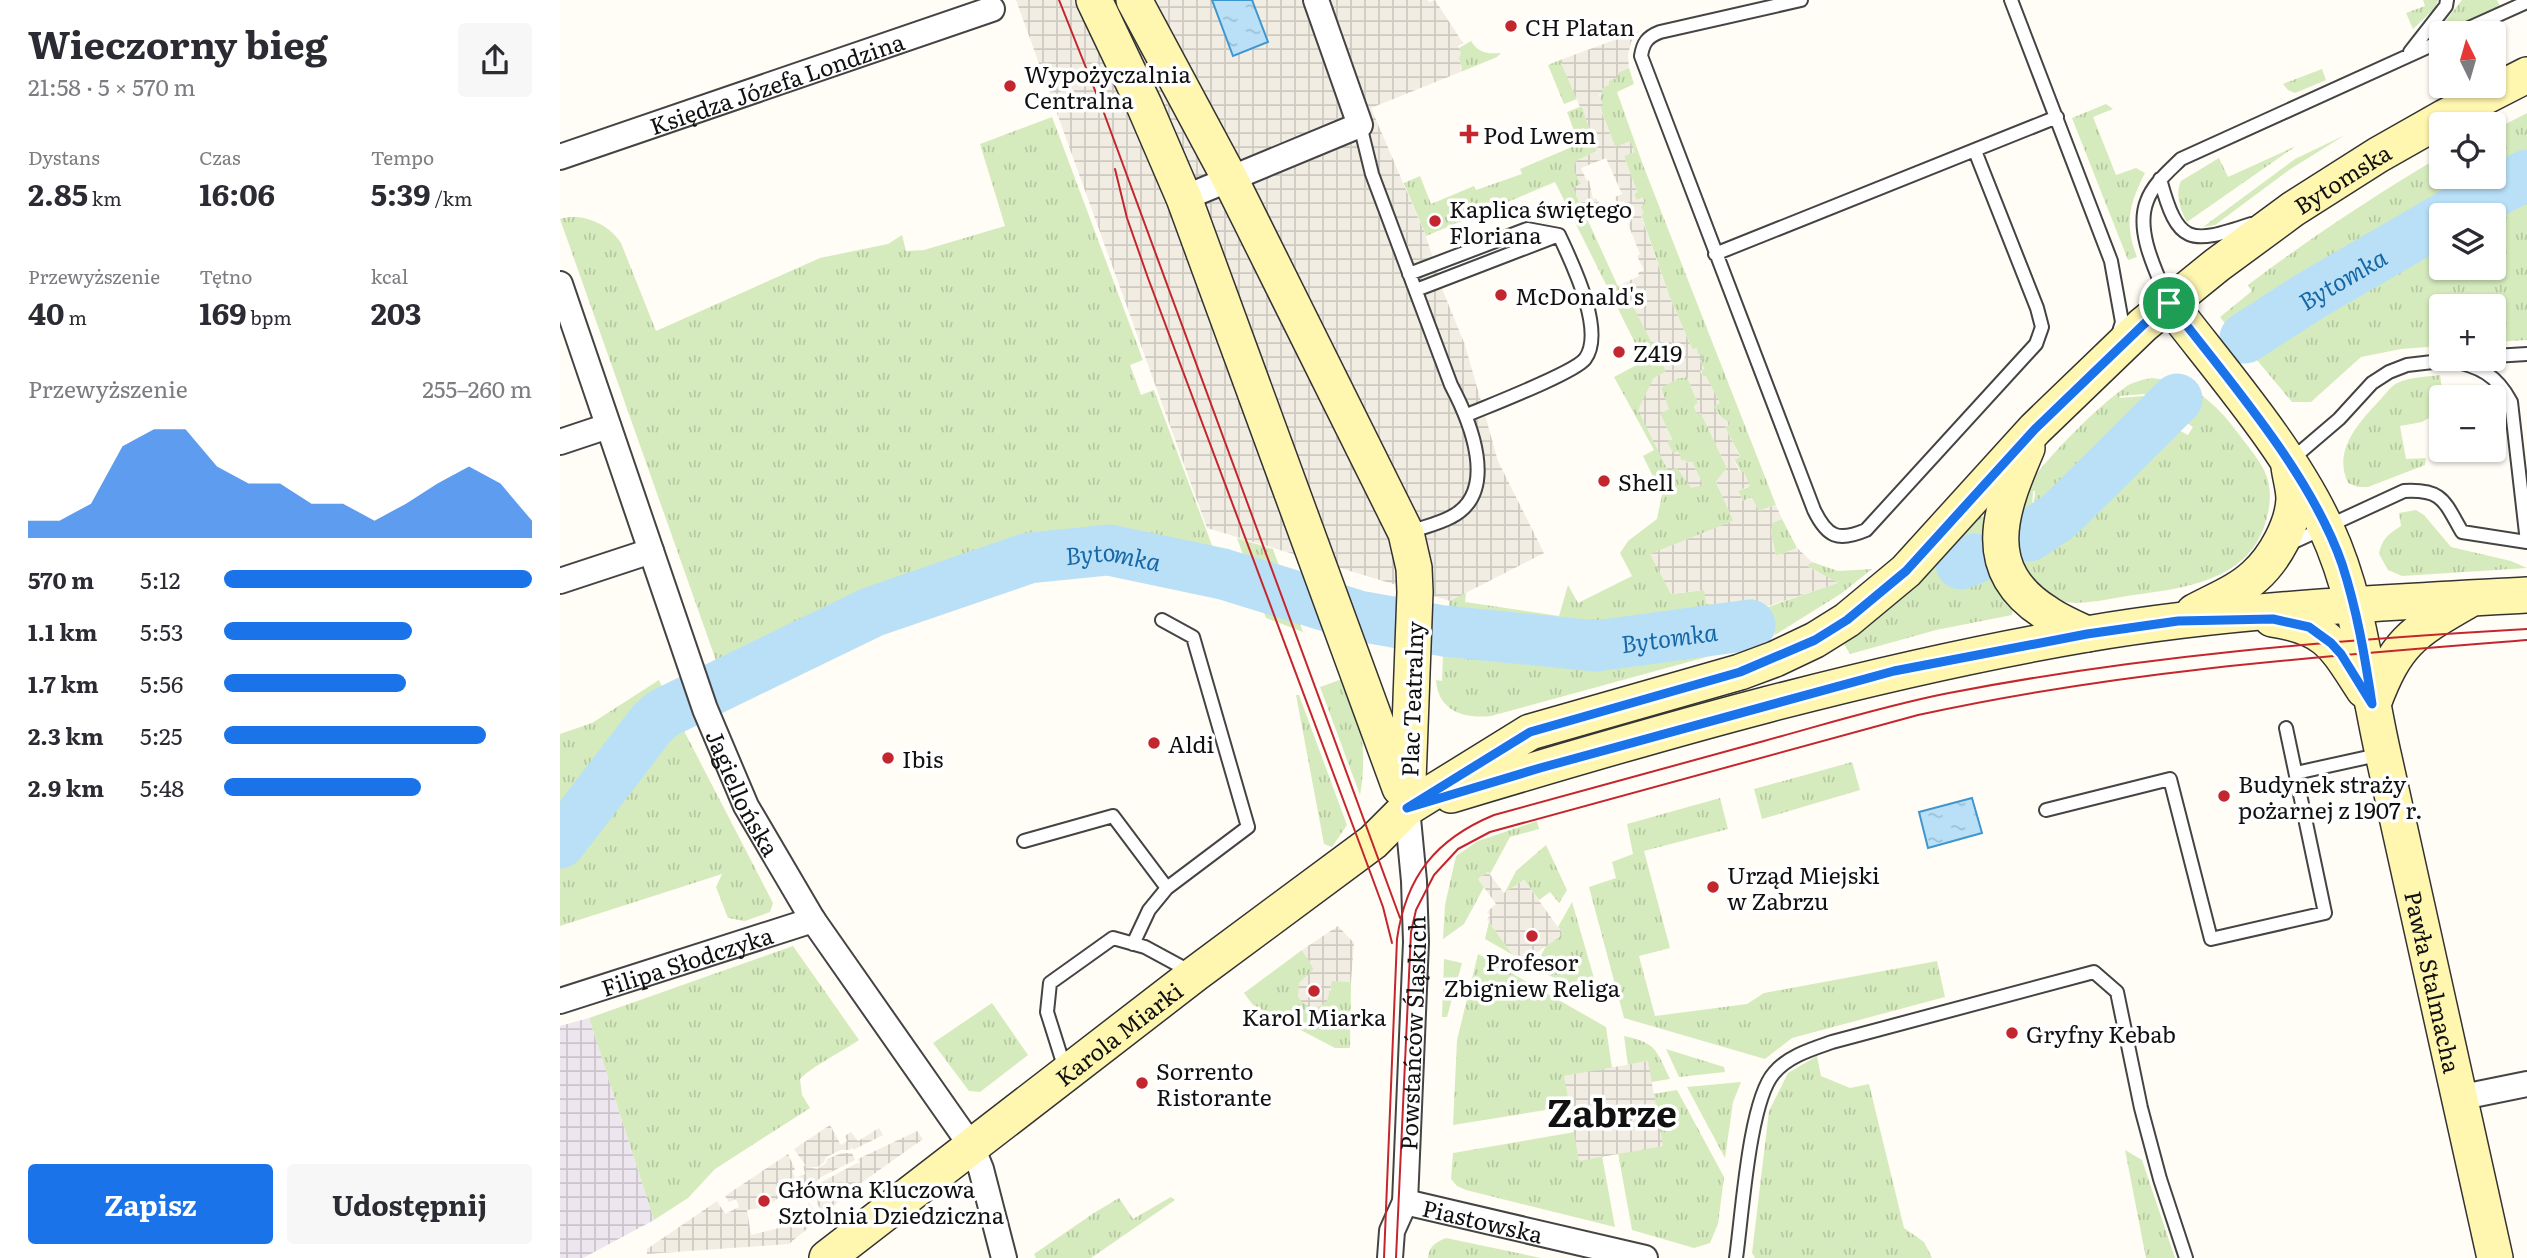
<!DOCTYPE html>
<html lang="pl">
<head>
<meta charset="utf-8">
<style>
  :root { --surface:#fff; --page:#f7f7f7; --text:#2b2b33; --muted:#7c7c81; --accent:#1a73e8 }
  body { margin:0; font-family:Literata,serif; background:var(--page); color:var(--text); height:100vh; display:flex; flex-direction:column; font-size:26px; white-space:nowrap }
  * { box-sizing:border-box; margin:0 }
  p { font-size:23px; color:var(--muted) }
  .icon { flex:none; width:38px; height:38px; fill:none; stroke:currentColor; stroke-width:2; stroke-linecap:round; stroke-linejoin:round }
  .map { position:relative; flex:1; overflow:hidden }
  .details { display:flex; flex-direction:column; background:var(--surface); width:560px }
  .details>* { flex:none }
  .needle { width:46px; rotate:355deg }
  .buttons { position:absolute; left:1869px; top:21px; display:grid; gap:14px }
  .buttons a { display:grid; place-items:center; width:77px; height:77px; border-radius:7px; background:var(--surface); box-shadow:0 2px 5px #0004; font-size:35px }
  .pin { position:absolute; display:grid; place-items:center; width:60px; height:60px; color:#fff; margin:-30px; border:4px solid #fff; border-radius:50%; box-shadow:0 2px 7px #0007 }
  .round { display:grid; place-items:center; flex:none; width:74px; height:74px; border-radius:7px; background:var(--page) }
  .summary { display:flex; align-items:center; justify-content:space-between; height:119px; padding:0 28px }
  h1 { font-size:38px; font-weight:700; line-height:52px }
  .stats { display:grid; grid-template-columns:repeat(3,1fr); gap:10px; height:119px; padding:7px 28px }
  .stats div { display:grid; align-content:center }
  .stats b { font-size:30px; font-weight:700 }
  .stats small { font-size:19px; font-weight:400 }
  .stats p { font-size:19px }
  .chart { height:196px; padding:14px 28px }
  .chart p { display:flex; justify-content:space-between }
  .chart svg { width:100%; height:126px; margin-top:7px; fill:var(--accent); opacity:.7 }
  .primary-button { display:flex; gap:14px; margin-top:auto; padding:14px 28px }
  .primary-button a { flex:1; height:80px; border-radius:7px; background:var(--accent); color:#fff; font-size:28px; font-weight:700; line-height:80px; text-align:center }
  .primary-button a+a { background:var(--page); color:var(--text) }
  ul { padding:0 28px; list-style:none; font-size:23px }
  li { display:grid; grid-template-columns:112px 84px 1fr; align-items:center; height:52px }
  li i { height:18px; border-radius:9px; background:var(--accent) }
  main { display:flex; flex:1; min-height:0 }
  .map>svg:first-child { display:block }
</style>
</head>
<body>
<main>
<section class="details">
<div class="summary"><div><h1>Wieczorny bieg</h1><p>21:58 · 5 × 570 m</p></div><a class="round"><svg class="icon" aria-label="share" viewBox="0 0 24 24"><path d="M12 15V3M7 8l5-5 5 5M5 13v7h14v-7"/></svg></a></div>
<div class="stats">
<div><p>Dystans</p><b>2.85<small> km</small></b></div>
<div><p>Czas</p><b>16:06</b></div>
<div><p>Tempo</p><b>5:39<small> /km</small></b></div>
</div>
<div class="stats">
<div><p>Przewyższenie</p><b>40<small> m</small></b></div>
<div><p>Tętno</p><b>169<small> bpm</small></b></div>
<div><p>kcal</p><b>203</b></div>
</div>
<div class="chart"><p><span>Przewyższenie</span>255–260 m</p>
<svg viewBox="0 0 160 44" preserveAspectRatio="none"><path d="M0 44V38L10 38L20 32L30 12L40 6L50 6L60 19L70 25L80 25L90 32L100 32L110 38L120 32L130 25L140 19L150 25L160 38V44z"/></svg>
</div>
<ul>
<li><b>570 m</b>5:12<i style="width:100%"></i></li>
<li><b>1.1 km</b>5:53<i style="width:61%"></i></li>
<li><b>1.7 km</b>5:56<i style="width:59%"></i></li>
<li><b>2.3 km</b>5:25<i style="width:85%"></i></li>
<li><b>2.9 km</b>5:48<i style="width:64%"></i></li>
</ul>
<div class="primary-button"><a>Zapisz</a><a>Udostępnij</a></div>
</section>
<div class="map">
<svg width="1967" height="1258" viewBox="0 0 1967 1258">
  <defs>
    <pattern id="industrial-grid" width="8" height="8" patternUnits="userSpaceOnUse" patternTransform="scale(1.75)"><rect width="8" height="8" fill="#eee6ef"/><path d="M0 4h8M4 0v8" fill="none" stroke="#cbc4cc"/></pattern>
    <pattern id="grass-tufts" width="24" height="20" patternUnits="userSpaceOnUse" patternTransform="scale(1.75)"><rect width="24" height="20" fill="#d5ebbd"/><path d="M3 7l-1-3M5 7V3M7 7l1-3M15 17l-1-3M17 17v-4M19 17l1-3" fill="none" stroke="#b6c8a1"/></pattern>
    <pattern id="plaza-grid" width="8" height="8" patternUnits="userSpaceOnUse" patternTransform="scale(1.75)"><rect width="8" height="8" fill="#f1ede2"/><path d="M0 4h8M4 0v8" fill="none" stroke="#cecac1"/></pattern>
    <pattern id="water-ripples" width="26" height="14" patternUnits="userSpaceOnUse" patternTransform="scale(1.75)"><rect width="26" height="14" fill="#b9e0f7"/><path d="M2 4q2-2 4 0t4 0M15 11q2-2 4 0t4 0" fill="none" stroke="#9ebfd3"/></pattern>
  </defs>
  <rect width="100%" height="100%" fill="#fffdf5"/>
  <path fill="url(#industrial-grid)" d="M29,1018L94,1220L23,1258H0V1026Z"/>
  <path fill="url(#grass-tufts)" fill-rule="evenodd" d="M1863,0H1878L1875,8L1853,29L1846,13L1865,6Z
    M1902,0H1937L1940,6L1881,33L1879,31V29Z
    M911,41C918,53 927,54 941,53L937,57L903,71L899,59V48Z
    M1000,60L1017,99L1004,104L988,65Z
    M1069,68L1074,84L1057,92L1083,165L1216,505L1199,511L1191,497L1183,501L1178,491L1189,487L1174,459L1180,456L1165,427L1171,424C1166,421 1161,418 1158,413C1149,401 1137,368 1142,354L1138,355L1132,349L1110,298L1074,194L1077,192L1064,156L1074,151L1055,147L1040,107L1041,89L1057,73Z
    M1762,69L1766,80L1735,93L1728,90L1723,84Z
    M1546,104L1553,109L1533,117L1556,175L1576,168L1585,173C1569,205 1564,223 1577,257L1568,260L1512,118Z
    M1022,106L1037,151L1016,161L1021,184L1013,188L1061,293L1066,292L1107,371L1093,379L1108,471L1116,467L1143,485L1132,462C1119,465 1112,452 1107,442L1112,439L1100,414V388L1119,378L1127,377L1138,403L1134,406L1137,414L1141,413L1167,468L1156,482L1174,521L1091,554L1111,594L1144,590L1182,607V603L1193,598L1205,641L931,716C904,719 878,711 876,680L882,681L883,655L936,650L1035,656L1190,637L1184,618L1087,629L998,631L888,619L893,546L909,568L905,602L999,616L1008,585L1018,603L1072,576L1060,553L1068,541L1097,519L1102,495L1083,456L1094,450L1054,377L1084,361L995,182L866,236L844,183L860,176L871,204L914,186L916,190L962,174L960,169L1019,144L1007,112Z
    M1967,113V163L1880,205L1688,318L1672,332L1660,317L1692,291L1688,285C1749,239 1812,197 1878,158L1881,156V177H1934V130Z
    M492,117L583,360L570,365L581,395L594,390L656,556L552,539L460,551L311,603L159,669L0,219C22,212 49,224 61,243L96,331L260,258L328,244L342,235L346,251L364,250L445,226L420,144Z
    M1785,135L1729,170L1655,225L1643,227L1735,159Z
    M1736,146L1627,222C1620,209 1615,194 1621,181L1659,158L1668,177Z
    M1967,199V340L1934,342V306H1881V346L1841,349L1801,357L1751,402H1732L1691,353L1748,315L1881,241V268H1934L1933,215Z
    M1880,375L1883,397L1881,411L1862,422L1840,426L1846,459L1866,458L1865,465L1808,487H1798L1788,483C1773,451 1797,425 1818,402C1824,396 1830,387 1837,383C1850,377 1866,377 1880,375Z
    M1592,378C1633,383 1653,400 1678,433C1688,447 1701,461 1707,477C1712,493 1710,509 1705,524C1687,581 1624,588 1574,595C1552,598 1527,605 1505,602C1488,601 1467,584 1462,568C1459,557 1450,539 1451,527C1452,523 1456,517 1457,513C1461,505 1463,496 1467,488C1481,463 1538,406 1563,389C1571,382 1582,380 1592,378ZM1606,386L1627,411L1620,418L1633,427L1628,435L1611,426L1501,529L1474,545L1462,520L1472,510L1473,491H1475L1474,511L1463,521L1465,524L1492,504L1589,403L1583,396L1560,398L1559,396L1585,394L1590,400Z
    M1856,510L1864,515L1891,547L1951,561L1967,568L1842,576L1828,570L1819,554C1822,539 1828,534 1841,526L1839,513Z
    M1417,516L1425,517C1422,555 1425,579 1453,606L1452,615L1376,630L1290,654L1282,641C1337,606 1376,567 1417,516ZM1408,547L1419,571L1404,577L1397,551Z
    M1222,519L1237,548L1216,556L1211,533L1213,522Z
    M677,538L713,549L743,632L706,618Z
    M1252,562L1278,571L1312,569L1282,593L1215,635L1205,608L1277,583L1246,565Z
    M788,677C800,719 808,752 800,795L760,687Z
    M99,680L105,694C64,728 31,774 0,817V734L32,723Z
    M736,695H739L787,825L772,847L764,844Z
    M121,725L213,903L210,912L185,921L168,918L156,887L162,874L0,926V855L29,829L114,726Z
    M1292,762L1300,790L1202,819L1194,789Z
    M1160,798L1168,829L1084,851L1110,948L1079,956L1095,1016L1187,1004L1204,993L1377,961L1385,997L1232,1038L1205,1059L1064,1018L1029,887L1056,878L1052,862L1073,854L1067,824Z
    M977,821L979,829L950,837L930,874L928,872L918,879L924,887L904,924L883,939L885,905L896,856L918,841Z
    M986,845L1007,890L999,903L990,892L979,900L964,880L944,894L956,871Z
    M1012,902L1042,1006L975,967L986,946L1003,934L998,927Z
    M929,922L953,955L925,939Z
    M233,946L299,1040C283,1051 251,1067 240,1079L242,1095L250,1108L155,1169L128,1198L94,1220L29,1018Z
    M742,950L754,969L748,975L771,991L770,985L772,980L791,982L790,1048H775L693,1005L684,993Z
    M918,954L1046,1027L1052,1068L1005,1076L1010,1106L893,1125L897,1040Z
    M884,959L902,963L887,1017H882Z
    M432,1003L468,1055L420,1092L409,1091L373,1043Z
    M1064,1036C1097,1043 1096,1050 1110,1079L1091,1082L1087,1061L1068,1065Z
    M1106,1049L1164,1067L1165,1072L1119,1077Z
    M1257,1056L1261,1076L1290,1088L1309,1084L1344,1228L1364,1242L1372,1258H1195L1192,1253L1209,1111L1228,1073Z
    M1181,1082L1173,1102L1165,1158L1127,1087Z
    M1117,1090L1164,1177L1158,1224L1150,1243L1134,1248L1072,1230L1058,1153L1102,1146L1093,1094Z
    M1015,1132L1020,1160L1042,1156L1055,1227L906,1190L897,1186L891,1179L893,1153Z
    M1565,1150L1582,1160L1615,1258H1586Z
    M611,1197L615,1200L531,1258H476L474,1254L534,1213L559,1198L573,1219Z
    M886,1238L981,1258H868C869,1246 876,1242 886,1238Z"/>
  <path fill="url(#plaza-grid)" d="M456,0H868L869,2L875,0L903,43L898,46L901,53L899,59L903,71L811,108L866,236L883,291L905,345L938,461L984,553L890,601L647,528Z
    M1079,31L1071,42L1068,55L1069,68L1057,73L1059,77L1049,81V85L1041,89L1043,93L1039,95L1043,105L1040,108L1055,147L1070,141L1075,152L1064,156L1077,192L1074,194L1076,200L1082,197L1085,202L1081,207L1084,213L1081,216L1110,298L1132,349L1137,348L1138,355L1142,354L1143,358L1140,361L1145,369L1140,371L1143,376H1146L1160,403L1154,406L1158,414L1167,422L1170,421L1171,424L1165,427L1180,457L1174,460L1179,471L1184,472L1190,486L1178,491L1183,501L1191,497L1199,511L1216,505L1222,519L1213,522L1211,533L1216,556L1237,548L1252,562L1247,566L1278,583L1205,607L1215,635L1205,641L1193,598L1182,603L1183,607L1165,611L1159,605L1146,604L1144,590L1111,594L1090,554L1173,521L1156,481L1167,468L1141,413L1137,414L1134,406L1138,403L1127,377L1119,378L1101,388L1109,409L1100,414L1112,439L1107,442L1113,453L1118,451L1122,461L1125,459L1127,463L1132,462L1143,485L1131,488L1117,468L1108,471L1078,410L1093,379L1106,371L1066,292L1061,293L1058,286L1079,276L1078,273L1084,270L1077,256L1080,254L1068,224L1071,221L1064,201L1057,203L1055,197L1062,194L1046,158L1021,168L1027,181L1029,180L1033,199L1036,198L1043,209L1025,215L1013,188L1021,184L1013,169L1016,161L1037,151L1022,107H1020L1000,60Z
    M928,872L944,893L964,880L1003,934L960,965L927,919L930,916L927,912L936,904L918,879Z
    M778,926L794,943L791,982L772,981L767,1001L761,1006L751,1007L743,1003L738,997L739,983L754,969L742,950Z
    M1088,1061L1103,1146L1019,1161L1004,1076Z
    M270,1125L281,1145L287,1141L285,1136L291,1132L298,1141L319,1128L323,1135L293,1150L292,1147L290,1150H281L266,1157L264,1162L258,1167H248L257,1169L266,1163L267,1159L282,1153H292L295,1160L261,1177L254,1184L253,1194L255,1200L252,1202L247,1187L237,1189L234,1185L207,1207L187,1210L191,1235L223,1227L249,1203L260,1218L229,1244L87,1254V1249L157,1201L165,1214L179,1207L176,1199L169,1202L165,1196L228,1154L235,1169L232,1171L235,1178L245,1174L243,1165L246,1166L234,1149Z
    M357,1131L363,1139L301,1183L264,1214L257,1204L256,1189L258,1184L297,1163L300,1164L298,1159Z"/>
  <path fill="url(#water-ripples)" stroke="#3f96cf" stroke-width="2" d="M652,0H692L708,42L673,56Z
    M1412,798L1422,833L1368,848L1359,812Z"/>
  <g fill="none" stroke-linecap="round" stroke-linejoin="round">
    <g stroke="#b9e0f7" stroke-width="51">
      <path d="M1889,215L1967,175"/>
      <path id="s1" d="M1685,338L1750,296L1881,220"/>
      <path d="M1469,536L1499,516L1617,399"/>
      <path d="M1401,564L1414,559"/>
      <path id="s2" d="M0,843L93,722L104,713L312,612L469,558L549,550L663,574L799,616L884,631L1036,646L1190,625"/>
    </g>
    <g stroke="#444" stroke-width="16">
      <path id="lane" d="M1241,0L1100,32C1087,37 1083,43 1081,56L1254,510C1267,537 1278,542 1306,530L1476,344L1482,327L1477,308L1415,151
        M1451,0L1551,261L1562,322L1558,335
        M1898,33L1967,2
        M1850,52L1886,6L1887,0
        M800,125L812,174L891,385C910,421 940,492 891,517C878,524 863,527 850,532
        M1600,179C1618,245 1629,245 1691,224
        M1155,254L1497,117
        M849,274L967,229L999,235C1011,261 1046,331 1025,359C1014,373 928,406 907,415
        M856,290L999,235
        M1608,300C1596,271 1575,231 1587,201C1593,184 1609,171 1621,159L1881,41
        M1934,356L1967,354
        M1731,460L1779,419L1812,383L1829,372L1847,365L1898,359
        M1727,545L1844,491C1883,489 1884,501 1902,532L1967,542L1951,402C1937,375 1919,366 1889,360
        M1736,773L1822,754
        M1486,810L1610,779L1651,939L1765,913L1726,728
        M464,841L553,816L607,888L688,827L633,637L602,620
        M573,944L589,910L607,888
        M505,1069L487,1012L490,983L553,938L585,947L633,973
        M1176,1258C1182,1217 1189,1101 1214,1073C1228,1056 1252,1049 1272,1042L1534,972L1557,992L1581,1108L1600,1179L1626,1258"/>
    </g>
    <g stroke="#444" stroke-width="28">
      <g id="street">
        <path id="s3" d="M0,157L432,9"/>
        <path d="M624,198L800,125L756,0"/>
        <path id="s4" d="M0,284L145,709L186,806L253,920L412,1147L421,1169L444,1258"/>
        <path d="M0,442L48,426"/>
        <path d="M0,581L91,551"/>
        <path id="s5" d="M0,1001L253,920"/>
        <path d="M1898,1098L1967,1084"/>
        <path id="s6" d="M845,1202L1085,1258"/>
        <path id="s7" d="M830,1258L832,1231L845,1202L856,942L854,881L847,808"/>
      </g>
    </g>
    <g stroke="#333" stroke-width="38">
      <g id="secondary">
        <path d="M534,0L584,105L624,198L840,788"/>
        <path d="M574,0L670,179L846,533L854,568L855,592L847,808"/>
        <path id="s8" d="M1609,303C1661,371 1731,451 1766,528C1800,601 1806,681 1824,758C1862,924 1897,1092 1935,1258"/>
        <path d="M1467,448C1440,511 1417,570 1488,614C1500,622 1514,628 1527,634"/>
        <path d="M1634,612C1654,601 1678,592 1695,576C1715,558 1733,525 1734,499C1734,488 1730,476 1729,466"/>
        <path d="M1712,619C1768,627 1775,646 1804,690"/>
        <path d="M1813,704C1836,643 1851,633 1907,601"/>
        <path d="M891,795C1100,732 1311,671 1527,634C1673,609 1820,603 1967,595"/>
        <path id="s9" d="M267,1258L635,974L813,842L847,808L970,732L1180,672L1215,659L1255,640L1287,620L1346,571L1475,429L1583,325L1657,265L1733,209L1818,155L1885,117L1967,75"/>
      </g>
    </g>
    <use href="#lane" stroke="#fff" stroke-width="12"/>
    <use href="#street" stroke="#fff" stroke-width="24"/>
    <use href="#secondary" stroke="#fff6b0" stroke-width="35"/>
    <path stroke="#c4262e" stroke-width="2" d="M499,0L544,113L840,918
      M555,169L567,218L588,278L802,850L823,907L832,943
      M824,1258L837,939C846,876 876,839 934,815C1024,790 1114,766 1204,741C1266,724 1327,705 1389,693C1579,656 1774,640 1967,629
      M836,1258L851,932L856,910L874,875L898,849L930,832L1358,715C1558,671 1763,656 1967,640"/>
  </g>
  <g fill="none" stroke-linecap="round" stroke-linejoin="round">
    <g stroke="#fff" stroke-width="14">
      <path id="route" d="M1609,303C1668,379 1751,474 1782,564C1797,610 1805,657 1812,704L1781,654L1771,643L1749,627L1713,619L1618,621L1527,634L1334,671L980,768L847,808L970,732L1180,672L1255,640L1287,620L1346,571L1475,429L1583,325Z"/>
    </g>
    <use href="#route" stroke="#1a73e8" stroke-width="9"/>
  </g>
  <g fill="#c4262e" stroke="#fff" stroke-width="2.5">
    <circle cx="951" cy="26" r="7"/>
    <circle cx="450" cy="86" r="7"/>
    <path d="M905.5 123.5h7v7h7v7h-7v7h-7v-7h-7v-7h7z"/>
    <circle cx="875" cy="221" r="7"/>
    <circle cx="941" cy="295" r="7"/>
    <circle cx="1059" cy="352" r="7"/>
    <circle cx="1044" cy="481" r="7"/>
    <circle cx="594" cy="743" r="7"/>
    <circle cx="328" cy="758" r="7"/>
    <circle cx="1664" cy="796" r="7"/>
    <circle cx="1153" cy="887" r="7"/>
    <circle cx="972" cy="936" r="7"/>
    <circle cx="754" cy="991" r="7"/>
    <circle cx="1452" cy="1033" r="7"/>
    <circle cx="582" cy="1083" r="7"/>
    <circle cx="204" cy="1201" r="7"/>
  </g>
  <g text-anchor="middle" dominant-baseline="central" stroke-width="7" stroke-linejoin="round" paint-order="stroke">
    <g font-size="23" fill="#111" stroke="#fff" text-anchor="start">
      <text x="965" y="26">CH Platan</text>
      <text x="464" y="73">Wypożyczalnia<tspan x="464" dy="26">Centralna</tspan></text>
      <text x="923" y="134">Pod Lwem</text>
      <text x="889" y="208">Kaplica świętego<tspan x="889" dy="26">Floriana</tspan></text>
      <text x="955" y="295">McDonald's</text>
      <text x="1073" y="352">Z419</text>
      <text x="1058" y="481">Shell</text>
      <text x="608" y="743">Aldi</text>
      <text x="342" y="758">Ibis</text>
      <text x="1678" y="783">Budynek straży<tspan x="1678" dy="26">pożarnej z 1907 r.</tspan></text>
      <text x="1167" y="874">Urząd Miejski<tspan x="1167" dy="26">w Zabrzu</tspan></text>
      <text x="972" y="961" text-anchor="middle">Profesor<tspan x="972" dy="26">Zbigniew Religa</tspan></text>
      <text x="754" y="1016" text-anchor="middle">Karol Miarka</text>
      <text x="1466" y="1033">Gryfny Kebab</text>
      <text x="596" y="1070">Sorrento<tspan x="596" dy="26">Ristorante</tspan></text>
      <text x="218" y="1188">Główna Kluczowa<tspan x="218" dy="26">Sztolnia Dziedziczna</tspan></text>
    </g>
    <g font-size="23" fill="#111" stroke="#fff">
      <text stroke="none"><textPath href="#s3" startOffset="229">Księdza Józefa Londzina</textPath></text>
      <text stroke="none"><textPath href="#s9" startOffset="1883">Bytomska</textPath></text>
      <text transform="translate(851 699) rotate(-88)">Plac Teatralny</text>
      <text stroke="none"><textPath href="#s4" startOffset="541">Jagiellońska</textPath></text>
      <text stroke="none"><textPath href="#s5" startOffset="133">Filipa Słodczyka</textPath></text>
      <text stroke="none"><textPath href="#s8" startOffset="742">Pawła Stalmacha</textPath></text>
      <text stroke="none"><textPath href="#s9" startOffset="368">Karola Miarki</textPath></text>
      <text stroke="none"><textPath href="#s7" startOffset="228">Powstańców Śląskich</textPath></text>
      <text stroke="none"><textPath href="#s6" startOffset="80">Piastowska</textPath></text>
    </g>
    <g font-size="24" font-style="italic" fill="#1768a6" stroke="#fff">
      <text stroke="none"><textPath href="#s1" startOffset="114">Bytomka</textPath></text>
      <text stroke="none"><textPath href="#s2" startOffset="649">Bytomka</textPath></text>
      <text stroke="none"><textPath href="#s2" startOffset="1216">Bytomka</textPath></text>
    </g>
    <g font-size="37" font-weight="bold" fill="#111" stroke="#fff">
      <text x="1052" y="1110">Zabrze</text>
    </g>
  </g>
</svg>
<div class="buttons">
<a><svg class="needle" viewBox="-14 -14 28 28"><path d="M0-13l5 13h-10z" fill="#e53935"/><path d="M0 13l5-13h-10z" fill="#7c7c81"/></svg></a>
<a><svg class="icon" aria-label="locate" viewBox="0 0 24 24"><circle cx="12" cy="12" r="6"/><path d="M12 2v4M12 18v4M2 12h4M18 12h4"/></svg></a>
<a><svg class="icon" aria-label="layers" viewBox="0 0 24 24"><path d="M12 4l9 5-9 5-9-5zM3 14l9 5 9-5"/></svg></a>
<a>+</a>
<a>−</a>
</div>
<div class="pin" style="left:1609px;top:303px;background:#1e9e55"><svg class="icon" aria-label="arrive" viewBox="0 0 24 24"><path d="M6 21V4h12l-3 4 3 4H6"/></svg></div>
</div>
</main>
</body>
</html>
